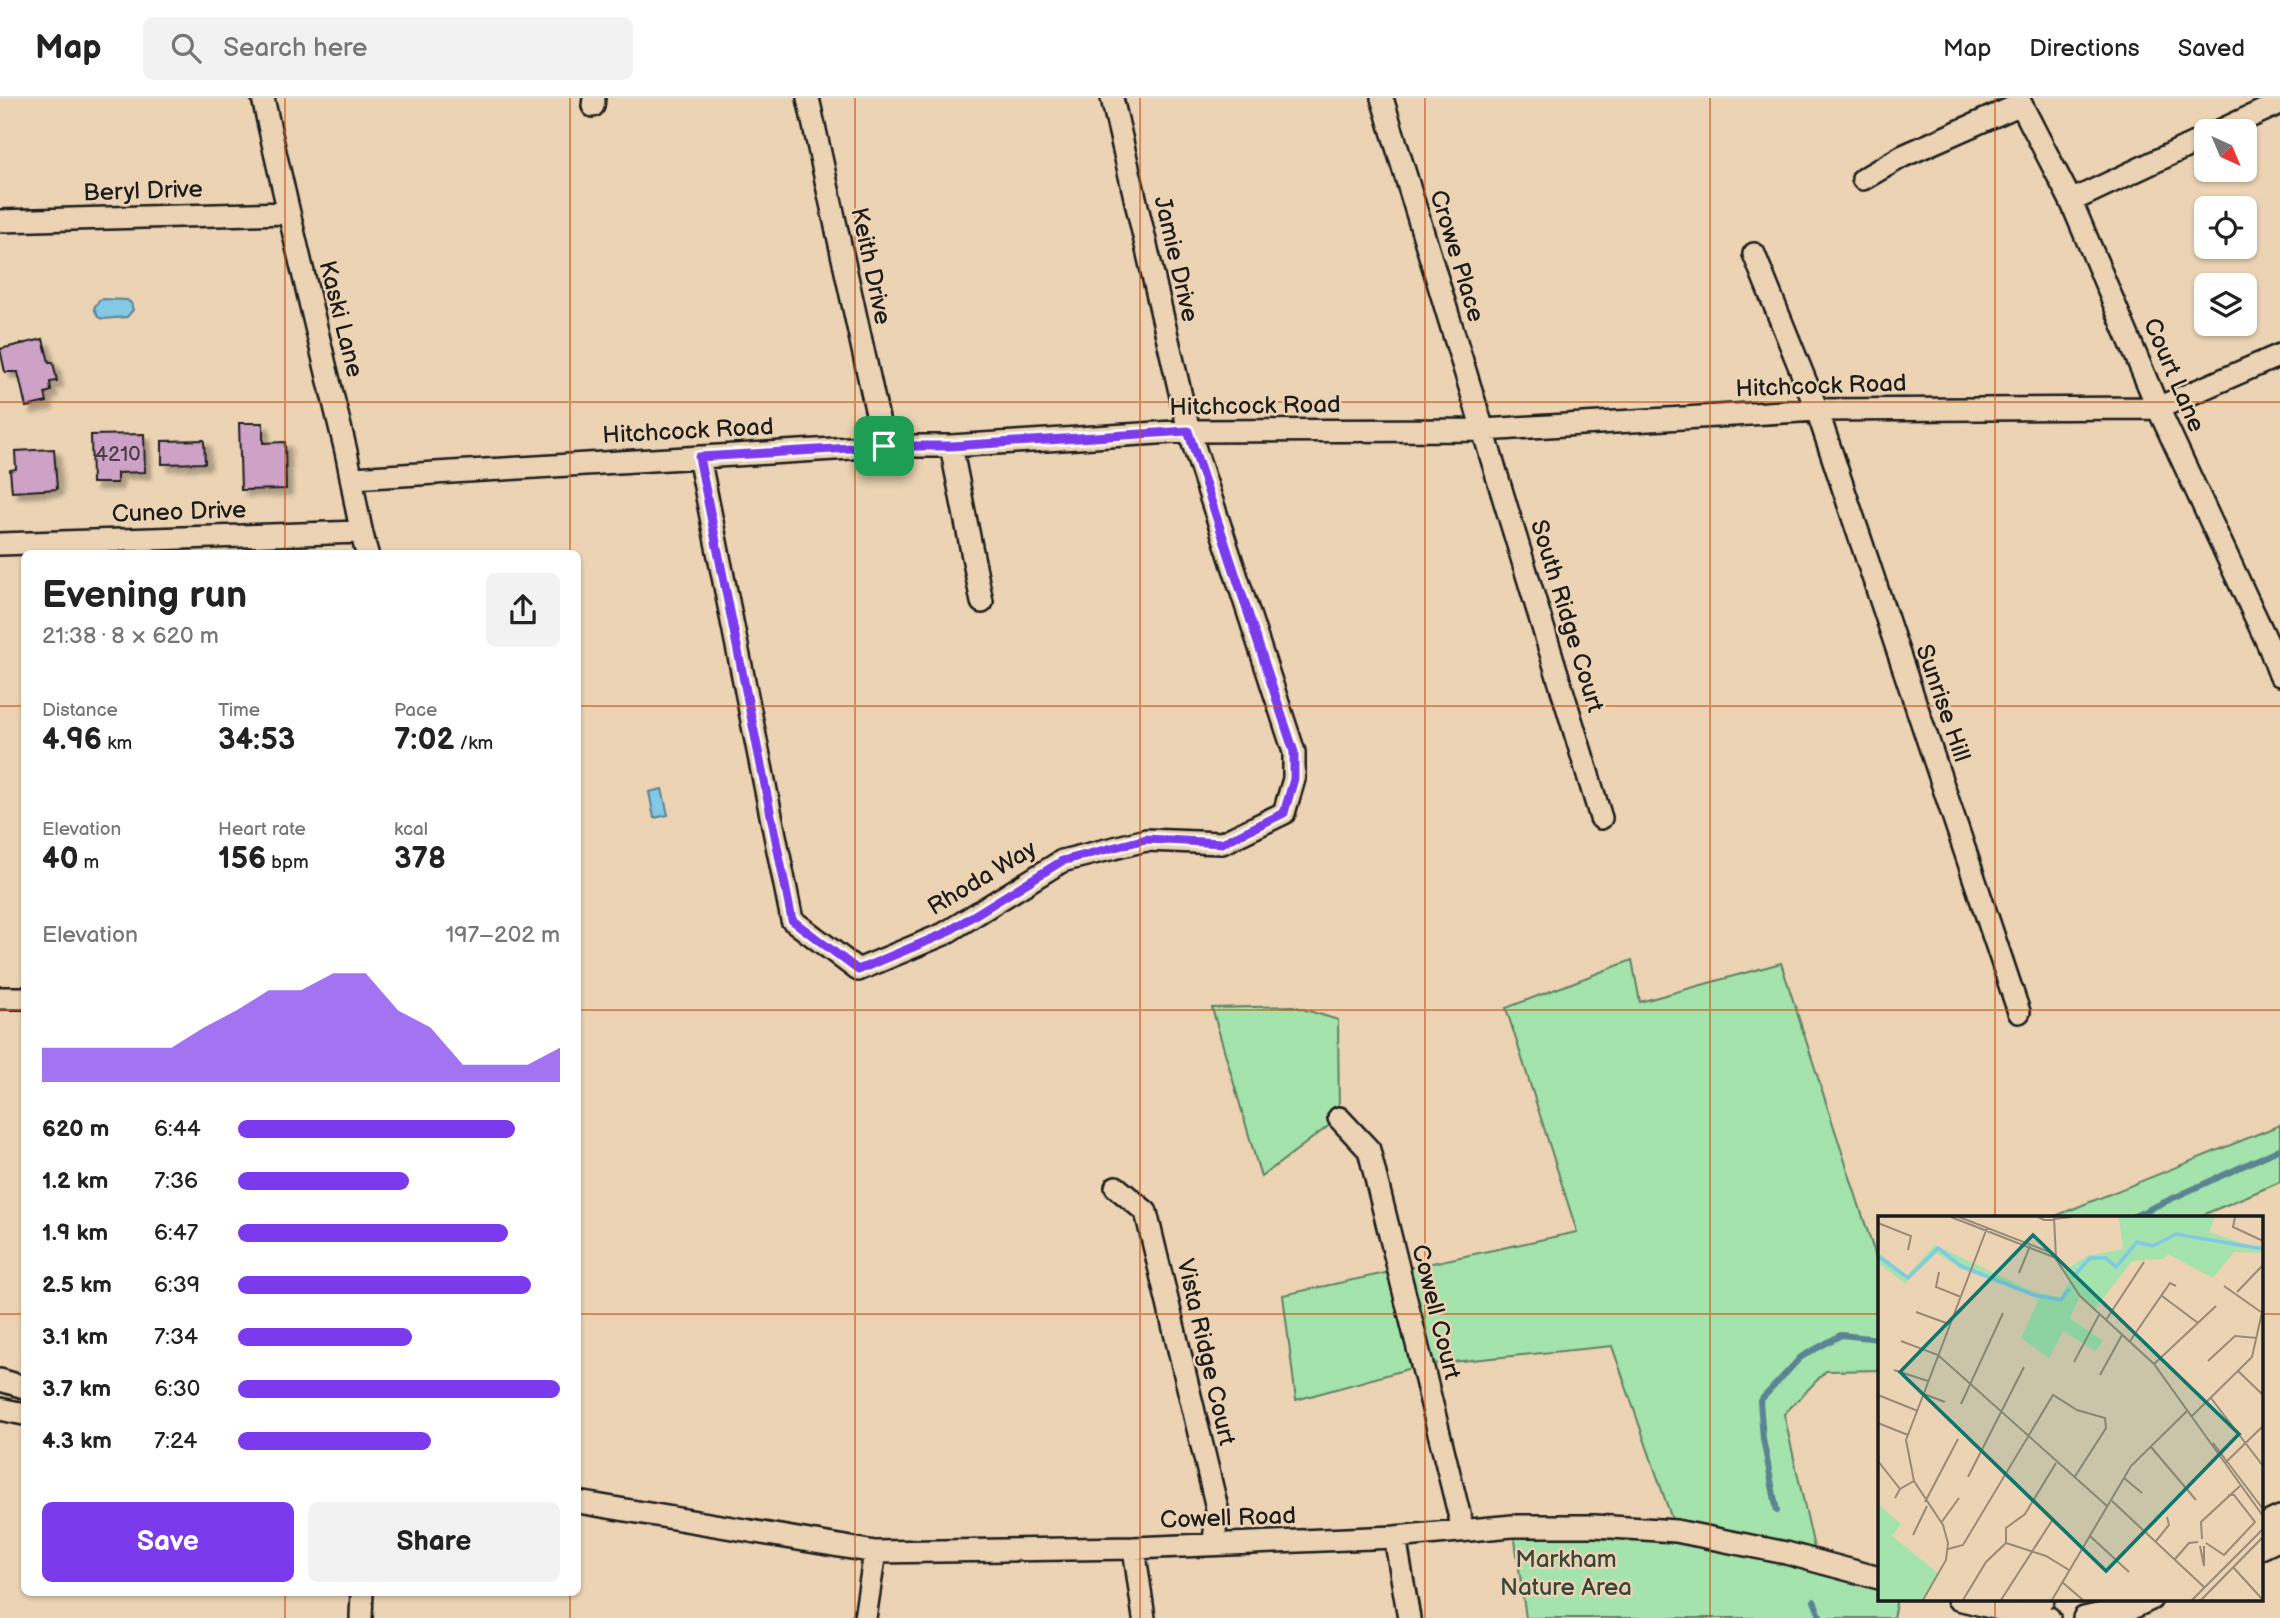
<!DOCTYPE html>
<html lang="en">
<head>
<meta charset="utf-8">
<style>
  :root { --surface:#fff; --page:#f2f2f2; --text:#222; --muted:#767676; --line:#e0e0e0; --accent:#7c3aed }
  body { margin:0; font-family:"Balsamiq Sans",sans-serif; background:var(--page); color:var(--text); height:100vh; display:flex; flex-direction:column; font-size:26px; white-space:nowrap }
  * { box-sizing:border-box; margin:0 }
  p { font-size:23px; color:var(--muted) }
  .icon { flex:none; width:38px; height:38px; fill:none; stroke:currentColor; stroke-width:2; stroke-linecap:round; stroke-linejoin:round }
  .map { position:relative; flex:1; overflow:hidden }
  .details { position:absolute; left:21px; top:452px; width:560px; height:1046px; display:flex; flex-direction:column; background:var(--surface); border-radius:10px; box-shadow:0 2px 5px #0004 }
  .details>* { flex:none }
  .needle { width:46px; rotate:136deg }
  .tools { position:absolute; left:2194px; top:21px; display:grid; gap:14px }
  .tools a { display:grid; place-items:center; width:63px; height:63px; border-radius:10px; background:var(--surface); box-shadow:0 2px 5px #0004; font-size:35px }
  .pin { position:absolute; display:grid; place-items:center; width:60px; height:60px; color:#fff; margin:-30px; border-radius:14px; box-shadow:0 4px 10px #0006 }
  .round { display:grid; place-items:center; flex:none; width:74px; height:74px; border-radius:10px; background:var(--page) }
  .head { display:flex; align-items:center; justify-content:space-between; height:119px; padding:0 21px }
  h1 { font-size:38px; font-weight:800; line-height:52px }
  .metrics { display:grid; grid-template-columns:repeat(3,1fr); gap:10px; height:119px; padding:7px 21px }
  .metrics div { display:grid; align-content:center }
  .metrics b { font-size:30px; font-weight:800 }
  .metrics small { font-size:19px; font-weight:400 }
  .metrics p { font-size:19px }
  .chart { height:196px; padding:14px 21px }
  .chart p { display:flex; justify-content:space-between }
  .chart svg { width:100%; height:126px; margin-top:7px; fill:var(--accent); opacity:.7 }
  .primary-button { display:flex; gap:14px; margin-top:auto; padding:14px 21px }
  .primary-button a { flex:1; height:80px; border-radius:10px; background:var(--accent); color:#fff; font-size:28px; font-weight:800; line-height:80px; text-align:center }
  .primary-button a+a { background:var(--page); color:var(--text) }
  ul { padding:0 21px; list-style:none; font-size:23px }
  li { display:grid; grid-template-columns:112px 84px 1fr; align-items:center; height:52px }
  li i { height:18px; border-radius:9px; background:var(--accent) }
  header { display:flex; align-items:center; gap:42px; box-sizing:border-box; height:98px; padding:0 35px; background:var(--surface); border-bottom:2px solid var(--line) }
  header strong { font-size:33px }
  nav { display:flex; gap:38px; margin-inline-start:auto; font-size:24px }
  .search { width:490px; height:63px; background:var(--page); display:flex; align-items:center; gap:18px; box-sizing:border-box; padding:0 24px; border-radius:10px; color:var(--muted); font-size:26px }
  .map>svg:first-child { display:block }
</style>
</head>
<body>
<header>
<strong>Map</strong>
<div class="search"><svg class="icon" aria-label="search" viewBox="0 0 24 24"><circle cx="10" cy="10" r="6"/><path d="M15 15l6 6"/></svg>Search here</div>
<nav><a>Map</a><a>Directions</a><a>Saved</a></nav>
</header>
<div class="map">
<svg width="2280" height="1520" viewBox="0 0 2280 1520">
  <defs>
    <filter id="shadow"><feDropShadow dx="6" dy="6" stdDeviation="2" flood-color="#0004"/></filter>
  </defs>
  <rect width="100%" height="100%" fill="#ebd3b3"/>
  <filter id="ink" filterUnits="userSpaceOnUse"><feTurbulence type="fractalNoise" baseFrequency=".0143" numOctaves="2"/><feDisplacementMap in="SourceGraphic" scale="14" xChannelSelector="R" yChannelSelector="G"/><feConvolveMatrix kernelMatrix="1 2 1 2 8 2 1 2 1" color-interpolation-filters="sRGB"/></filter>
  <g filter="url(#ink)">
    <path fill="#a4e3ab" stroke="#608064" stroke-width="2" d="M1632,862L1640,904L1781,865L1879,1169V1272L1826,1273L1784,1316L1817,1463L1879,1480V1501H1897L1893,1520H1526L1513,1428L1676,1433L1612,1248L1422,1267L1296,1302L1283,1197L1577,1134L1506,910Z
      M1293,908L1338,922L1339,1020L1261,1079L1212,910Z
      M2280,1027V1084L2198,1119H2053Z"/>
    <path fill="#83c8e4" stroke="#5a8394" stroke-width="2" d="M103,201L127,202L131,205L133,212L127,219L103,221L98,219L94,210L99,202Z
      M662,691L668,717L654,720L649,694Z"/>
    <g fill="none" stroke-linecap="round" stroke-linejoin="round">
      <path stroke="#5a8394" stroke-width="6" d="M2132,1119L2280,1051
        M1777,1413L1763,1341L1760,1303L1801,1259L1841,1237L1879,1241
        M1814,1503L1821,1520"/>
    </g>
    <path fill="#cea2c6" stroke="#1c1c1c" stroke-width="2" filter="url(#shadow)" d="M43,241L49,264H53L57,283L50,284L51,293L45,295L47,304L26,309L18,274H5L0,251Z
      M239,325H263V345L285,344L286,391L241,392Z
      M144,336L145,374L117,375V385H92L91,337Z
      M204,342L205,365L162,366V343Z
      M54,351L57,391L12,394L10,372L16,371L15,353Z"/>
    <g fill="none" stroke-linecap="round" stroke-linejoin="round">
      <g stroke="#1c1c1c" stroke-width="26">
        <path id="minor" d="M263,0C288,115 316,230 344,345C353,381 356,419 367,455
          M808,0L884,348
          M1382,0L1601,720
          M2018,0L2071,103L2158,310L2269,548L2280,577
          M593,8L594,0
          M2219,33L2280,5
          M1863,81L1903,58L2021,6
          M2071,103L2207,39
          M0,123L288,115
          M1754,156L1817,312L2019,914
          M951,348L982,504
          M699,359L792,822L858,872L944,836L1062,763L1146,742L1222,745L1284,715L1294,681V654L1189,333L1112,0
          M353,380L884,348H951L1189,333L1482,332L1817,312L2158,310L2280,257
          M0,446L360,434
          M0,900H24
          M1339,1020L1369,1052L1463,1432
          M1116,1089L1146,1114L1217,1410L1214,1445
          M0,1282L24,1289
          M0,1311L24,1316
          M578,1404L875,1454L1134,1450L1395,1439L1513,1428H1595L1676,1433L1786,1455L1879,1480
          M2261,1428L2280,1419
          M1395,1439L1409,1520
          M1134,1450L1144,1520
          M2261,1450L2280,1441
          M1958,1501L2023,1517L2049,1520
          M2023,1517L2043,1501
          M361,1520L362,1494
          M865,1520L875,1454
          M2084,1520L2134,1509L2151,1501"/>
      </g>
      <use href="#minor" stroke="#ebd3b3" stroke-width="21"/>
    </g>
  </g>
  <g fill="none" stroke-linecap="round" stroke-linejoin="round" filter="url(#ink)">
    <g stroke="#fff" stroke-width="14">
      <path id="route" d="M1188,333L1294,654V681L1284,715L1222,745L1146,741L1062,763L944,836L858,872L792,822L699,359L884,348H951Z"/>
    </g>
    <use href="#route" stroke="#7c3aed" stroke-width="9"/>
  </g>
  <path fill="none" stroke="#c9500e" stroke-width="2" stroke-opacity="0.55" d="M285,0V455M570,0V455M855,0V1520M1140,0V1520M1425,0V1520M1710,0V1520M1995,0V1119M0,304H2280M0,608H24M578,608H2280M0,912H24M578,912H2280M0,1216H24M578,1216H1879M2261,1216H2280M285,1494V1520M570,1494V1520M1995,1501V1520"/>
  <g text-anchor="middle" dominant-baseline="central" stroke-width="5" stroke-linejoin="round" paint-order="stroke">
    <g font-size="21" fill="#483e46">
      <text x="118" y="356">4210</text>
    </g>
    <g font-size="24" fill="#1c1c1c" stroke="#ebd3b3">
      <text transform="translate(143 93) rotate(-2)">Beryl Drive</text>
      <text transform="translate(1457 158) rotate(73)">Crowe Place</text>
      <text transform="translate(1176 161) rotate(77)">Jamie Drive</text>
      <text transform="translate(871 168) rotate(78)">Keith Drive</text>
      <text transform="translate(341 221) rotate(76)">Kaski Lane</text>
      <text transform="translate(2174 277) rotate(67)">Court Lane</text>
      <text transform="translate(1821 288) rotate(-2)">Hitchcock Road</text>
      <text transform="translate(1255 308) rotate(-1)">Hitchcock Road</text>
      <text transform="translate(688 333) rotate(-3)">Hitchcock Road</text>
      <text transform="translate(179 414) rotate(-2)">Cuneo Drive</text>
      <text transform="translate(1567 518) rotate(73)">South Ridge Court</text>
      <text transform="translate(1943 605) rotate(71)">Sunrise Hill</text>
      <text transform="translate(982 780) rotate(-31)">Rhoda Way</text>
      <text transform="translate(1436 1214) rotate(76)">Cowell Court</text>
      <text transform="translate(1206 1254) rotate(77)">Vista Ridge Court</text>
      <text transform="translate(1228 1420) rotate(-2)">Cowell Road</text>
    </g>
    <g font-size="24" fill="#374439" stroke="#ebd3b3">
      <text x="1566" y="1461">Markham<tspan x="1566" dy="28">Nature Area</tspan></text>
    </g>
  </g>
  <g transform="translate(1878 1118)">
    <rect width="385" height="385" fill="#ebd3b3"/>
    <path d="M241,1H337L331,16L372,30L385,29V37L356,36L335,62L290,38L285,43L254,45L216,94L202,80L192,102L225,125L217,135L185,115L171,142L143,122L161,83L83,53L59,37L27,67L0,47V36L29,59L57,29L154,75L182,81L192,65L186,55L209,40L245,33ZM0,288L23,308L14,320L61,358L45,384H0Z" fill="#a4e3ab"/>
    <path fill="none" stroke="#83c8e4" stroke-width="3.5" d="M0,40L30,62L60,32L83,50L156,79L183,84L191,73M195,61L212,42H228L238,51L259,26L275,30L298,18L385,33"/>
    <path fill="none" stroke="#988a77" stroke-width="2" d="M73,1L178,42M81,1L174,37L202,80L276,148L385,300M160,1L166,4L194,1M176,1L178,42M357,1L355,11L385,25M0,7L33,20L30,34M61,56L58,71L83,81M141,57L152,30M346,70L383,96M359,76L385,49M284,80L320,107M38,96L71,108M228,104L266,46M23,125L60,139L229,290M252,125L292,67L298,70M330,145L357,120L379,122M196,146L221,99M276,148L338,90M16,154L50,165M360,155L385,179M222,159L244,119M46,178L67,186M0,179L40,195M333,182L385,250M83,188L125,97M314,200L374,141L385,92M0,207L30,219M335,227L385,293M273,231L318,284M0,245L22,273M347,247L385,210M90,261L146,151M246,262L264,277M17,282L22,273L36,265M234,285L326,371M47,286L80,223M63,307L81,282M35,319L49,290M212,320L251,356M324,323L323,306L362,270M278,325L291,309L289,301M128,327V312L147,298L178,247M328,327L346,339L377,306L356,279H350M322,330L326,350V330M70,333L85,329L175,179L199,194L227,202L228,212L196,262M297,343L311,327L320,326M355,351L385,384M184,366L205,384M45,384L68,344L70,327L65,309L36,265L28,224L109,12M85,384L108,346L128,327L168,340L191,354M123,384L175,303M174,384L253,250L310,194M314,384L385,313M323,384L385,321"/>
    <path fill="#0f766e" fill-opacity="0.15" stroke="#0f766e" stroke-width="3.5" d="M155,19L361,218L228,355L22,156Z"/>
    <rect width="385" height="385" fill="none" stroke="#1c1c1c" stroke-width="3.5"/>
  </g>
</svg>
<div class="tools">
<a><svg class="needle" viewBox="-14 -14 28 28"><path d="M0-13l5 13h-10z" fill="#e53935"/><path d="M0 13l5-13h-10z" fill="#767676"/></svg></a>
<a><svg class="icon" aria-label="locate" viewBox="0 0 24 24"><circle cx="12" cy="12" r="6"/><path d="M12 2v4M12 18v4M2 12h4M18 12h4"/></svg></a>
<a><svg class="icon" aria-label="layers" viewBox="0 0 24 24"><path d="M12 4l9 5-9 5-9-5zM3 14l9 5 9-5"/></svg></a>
</div>
<div class="pin" style="left:884px;top:348px;background:#1e9e55"><svg class="icon" aria-label="arrive" viewBox="0 0 24 24"><path d="M6 21V4h12l-3 4 3 4H6"/></svg></div>
<section class="details">
<div class="head"><div><h1>Evening run</h1><p>21:38 · 8 × 620 m</p></div><a class="round"><svg class="icon" aria-label="share" viewBox="0 0 24 24"><path d="M12 15V3M7 8l5-5 5 5M5 13v7h14v-7"/></svg></a></div>
<div class="metrics">
<div><p>Distance</p><b>4.96<small> km</small></b></div>
<div><p>Time</p><b>34:53</b></div>
<div><p>Pace</p><b>7:02<small> /km</small></b></div>
</div>
<div class="metrics">
<div><p>Elevation</p><b>40<small> m</small></b></div>
<div><p>Heart rate</p><b>156<small> bpm</small></b></div>
<div><p>kcal</p><b>378</b></div>
</div>
<div class="chart"><p><span>Elevation</span>197–202 m</p>
<svg viewBox="0 0 160 44" preserveAspectRatio="none"><path d="M0 44V32L10 32L20 32L30 32L40 32L50 25L60 19L70 12L80 12L90 6L100 6L110 19L120 25L130 38L140 38L150 38L160 32V44z"/></svg>
</div>
<ul>
<li><b>620 m</b>6:44<i style="width:86%"></i></li>
<li><b>1.2 km</b>7:36<i style="width:53%"></i></li>
<li><b>1.9 km</b>6:47<i style="width:84%"></i></li>
<li><b>2.5 km</b>6:39<i style="width:91%"></i></li>
<li><b>3.1 km</b>7:34<i style="width:54%"></i></li>
<li><b>3.7 km</b>6:30<i style="width:100%"></i></li>
<li><b>4.3 km</b>7:24<i style="width:60%"></i></li>
</ul>
<div class="primary-button"><a>Save</a><a>Share</a></div>
</section>
</div>
</body>
</html>
